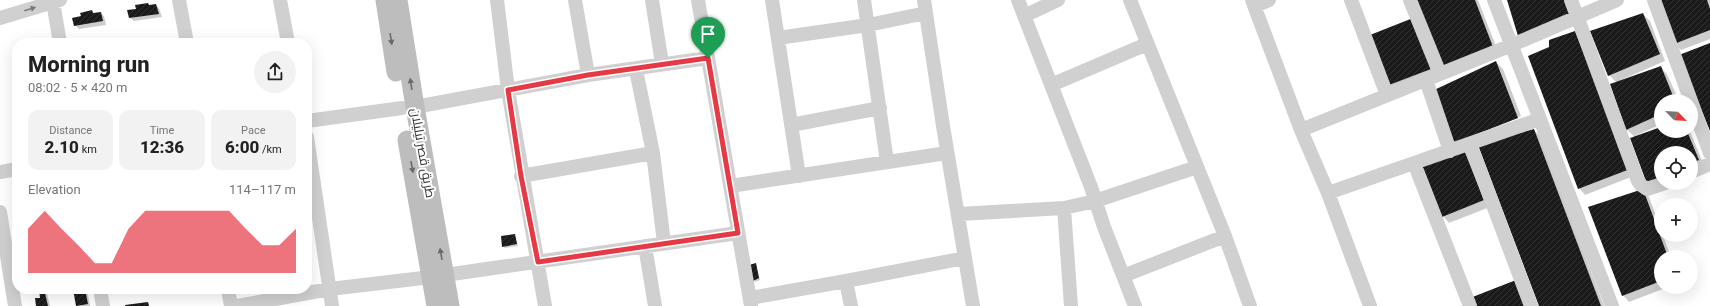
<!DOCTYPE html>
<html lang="en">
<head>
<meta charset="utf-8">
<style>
  :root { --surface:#fff; --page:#f2f2f2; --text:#222; --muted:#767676; --accent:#e63946 }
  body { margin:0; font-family:Roboto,Cairo,sans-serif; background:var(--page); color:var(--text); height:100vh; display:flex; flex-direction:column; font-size:15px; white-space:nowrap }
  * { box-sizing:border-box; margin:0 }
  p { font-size:13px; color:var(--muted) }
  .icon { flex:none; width:22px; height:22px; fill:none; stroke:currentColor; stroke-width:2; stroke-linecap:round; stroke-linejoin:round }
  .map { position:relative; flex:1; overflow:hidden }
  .drawer { position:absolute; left:12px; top:38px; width:300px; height:256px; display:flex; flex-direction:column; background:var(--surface); border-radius:16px; box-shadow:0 4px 16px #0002 }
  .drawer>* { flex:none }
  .needle { width:26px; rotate:114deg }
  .fabs { position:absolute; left:1654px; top:94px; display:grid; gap:8px }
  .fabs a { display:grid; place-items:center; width:44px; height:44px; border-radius:50%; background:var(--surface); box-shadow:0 4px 16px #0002; font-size:20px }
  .pin { position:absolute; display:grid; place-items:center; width:34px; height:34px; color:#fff; margin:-41px -17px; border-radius:50% 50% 50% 0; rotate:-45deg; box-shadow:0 0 4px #0007 }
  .pin .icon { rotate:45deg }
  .round { display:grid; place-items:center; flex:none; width:42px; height:42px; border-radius:21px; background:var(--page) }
  .summary { display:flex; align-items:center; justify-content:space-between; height:68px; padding:0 16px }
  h1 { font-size:22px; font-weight:800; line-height:30px }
  .figures { display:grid; grid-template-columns:repeat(3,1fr); gap:6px; height:68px; padding:4px 16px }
  .figures div { display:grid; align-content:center; border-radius:10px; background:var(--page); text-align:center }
  .figures b { font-size:17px; font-weight:800 }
  .figures small { font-size:11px; font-weight:400 }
  .figures p { font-size:11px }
  .chart { height:112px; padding:8px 16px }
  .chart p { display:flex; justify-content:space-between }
  .chart svg { width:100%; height:72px; margin-top:4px; fill:var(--accent); opacity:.7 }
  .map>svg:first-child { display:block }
</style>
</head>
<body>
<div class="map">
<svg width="1710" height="306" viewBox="0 0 1710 306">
  <defs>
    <pattern id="building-hatch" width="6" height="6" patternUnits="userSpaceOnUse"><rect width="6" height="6" fill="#1a1a1a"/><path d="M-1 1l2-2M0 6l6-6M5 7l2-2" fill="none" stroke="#333"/></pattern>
  </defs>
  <rect width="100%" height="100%" fill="#fff"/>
  <path fill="#0003" d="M1417,0H1478L1499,54Z
    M1658,0H1710V39L1681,50L1675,44Z
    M156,5L159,8L162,17L134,21L130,18L150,6Z
    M92,11L94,14L100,13L104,16L106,25L79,29L75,25L82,17Z
    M1643,14L1650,21L1665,61L1616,82L1609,75Z
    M1413,19L1437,76L1396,91L1390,85Z
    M1550,48L1636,175L1585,195L1579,188Z
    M1496,62L1503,69L1521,116L1455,142V144L1522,118L1524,125L1459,150L1453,144L1433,92Z
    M1661,68L1667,74L1679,101H1661V124L1635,136L1636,137L1661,128V131H1690L1704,166L1691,172V153H1661L1654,190L1635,137L1627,130L1612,85Z
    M1534,130L1541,137L1604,306H1540Z
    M1464,151L1470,157L1490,207L1449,223L1443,216Z
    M1643,190L1649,197L1661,229V235H1663L1671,257H1661V287H1668L1629,302L1623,295Z
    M515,235L518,246L505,248L503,246Z
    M756,264L760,280L755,282L750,266Z
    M74,289H81L88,294L90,306H77Z
    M44,290L47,293L50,306H37L42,299Z"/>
  <path fill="url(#building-hatch)" d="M1416,0H1475L1493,47L1440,67Z
    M1507,0H1568L1573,14L1518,36Z
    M1657,0H1707L1710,9V30L1674,44Z
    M148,3L149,5L156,4L159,14L129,18L127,10L136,9L135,5Z
    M92,10L93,13L101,12L103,21L74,26L72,18L81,16L80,13Z
    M1643,13L1660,54L1608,76L1590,31Z
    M1413,18L1431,69L1389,85L1370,35Z
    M1575,31L1630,169L1578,189L1528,56L1549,47V40Z
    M1710,43V131L1679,55Z
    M1496,61L1518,118L1452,144L1432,91Z
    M1661,66L1675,101H1661V114L1626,130L1610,84Z
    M1661,127V131H1687L1699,160L1691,163V153H1661V177L1647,184L1630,138Z
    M1534,129L1601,306H1539L1478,145Z
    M1464,150L1484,200L1442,217L1422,166Z
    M1643,189L1668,257H1661V281L1622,296L1588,207Z
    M515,234L517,244L502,247L501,236Z
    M756,263L759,278L753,281L749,265Z
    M1516,280L1525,306H1474L1470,298Z
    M39,289H44L48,306H36L35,298H40Z
    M73,289H85L88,304L76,306Z
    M148,302L149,306H125V305Z"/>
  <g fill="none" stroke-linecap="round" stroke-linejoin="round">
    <path stroke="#d0d0d0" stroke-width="14" d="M179,0L187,43
      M280,0L288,43
      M497,0L508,90L545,306
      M575,0L588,75
      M652,0L662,64
      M698,0L751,306
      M772,0L799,176
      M864,0L887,162
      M924,0L943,126L973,306
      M1018,0L1091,187L1104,227L1135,306
      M1130,0L1225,236L1250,306
      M1252,0L1301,130L1328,193L1370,306
      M1351,0L1387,95
      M1410,0L1440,74
      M1494,0L1612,306
      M1571,0L1638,181L1641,185L1647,189L1665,183
      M1654,0L1691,101
      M53,2L60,43
      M1255,6L1269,0
      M1024,16L1058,0
      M0,18L60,0
      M778,38L868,25L926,13
      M636,70L653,153L664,243
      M1426,80L1450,151
      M1051,85L1147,44
      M1691,101L1710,153
      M415,107L588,75L708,58
      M307,121L402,108
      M791,125L880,108
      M1301,130L1512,45L1617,0
      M307,137L332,306
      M1470,144L1531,306
      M1414,163L1470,306
      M0,172L17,169
      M1691,172L1710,164
      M521,176L653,153
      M730,186L947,153
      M1328,193L1540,119
      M1064,208L1071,306
      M0,212L15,306
      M959,214L1064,208L1095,201L1197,167
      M645,246L655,306
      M445,275L738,233
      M1123,276L1225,236
      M846,281L851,306
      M100,289L103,306
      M228,289L231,306
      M750,298L846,281L965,258
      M237,306L330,289L431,277"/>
    <path stroke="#bdbdbd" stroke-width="19" d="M385,0L396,72
      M398,0L415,107L450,306
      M407,140L436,306"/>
  </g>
  <defs><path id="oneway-solid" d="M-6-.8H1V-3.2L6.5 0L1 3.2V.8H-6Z"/></defs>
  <use fill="#7a7a7a" href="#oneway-solid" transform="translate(30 9) rotate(-17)"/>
  <g fill="#6a6a6a">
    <use href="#oneway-solid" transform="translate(391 39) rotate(81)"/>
    <use href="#oneway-solid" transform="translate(411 84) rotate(-99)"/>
    <use href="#oneway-solid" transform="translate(412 167) rotate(80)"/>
    <use href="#oneway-solid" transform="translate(441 254) rotate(-100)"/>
  </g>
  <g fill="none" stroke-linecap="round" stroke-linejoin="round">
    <g stroke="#fff" stroke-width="8">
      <path id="route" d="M708,58L738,233L538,262L521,176L508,90L588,75Z"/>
    </g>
    <use href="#route" stroke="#e63946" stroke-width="5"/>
  </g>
  <g text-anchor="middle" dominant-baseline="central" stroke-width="4" stroke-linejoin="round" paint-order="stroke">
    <g font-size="13" fill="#333" stroke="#fff">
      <text transform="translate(423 153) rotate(80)">طريق قصر تيليلان</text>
    </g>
  </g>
</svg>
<div class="fabs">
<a><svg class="needle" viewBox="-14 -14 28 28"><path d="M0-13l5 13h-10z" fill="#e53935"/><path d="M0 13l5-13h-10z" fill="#767676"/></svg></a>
<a><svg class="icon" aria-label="locate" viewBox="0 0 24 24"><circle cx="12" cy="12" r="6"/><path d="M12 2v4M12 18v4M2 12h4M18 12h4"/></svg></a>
<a>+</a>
<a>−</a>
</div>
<div class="pin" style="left:708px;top:58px;background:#1e9e55"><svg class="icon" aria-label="arrive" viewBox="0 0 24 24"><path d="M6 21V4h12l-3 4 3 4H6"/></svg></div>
<section class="drawer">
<div class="summary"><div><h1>Morning run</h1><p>08:02 · 5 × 420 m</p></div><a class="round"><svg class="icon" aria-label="share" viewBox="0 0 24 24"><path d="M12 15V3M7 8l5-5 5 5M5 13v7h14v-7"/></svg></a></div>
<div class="figures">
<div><p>Distance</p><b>2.10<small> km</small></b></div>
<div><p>Time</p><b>12:36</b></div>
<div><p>Pace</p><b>6:00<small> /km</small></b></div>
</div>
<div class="chart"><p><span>Elevation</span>114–117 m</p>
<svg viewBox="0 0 160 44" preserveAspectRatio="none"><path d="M0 44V17L10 6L20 17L30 27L40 38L50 38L60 17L70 6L80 6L90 6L100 6L110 6L120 6L130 17L140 27L150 27L160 17V44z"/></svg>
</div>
</section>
</div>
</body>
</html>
